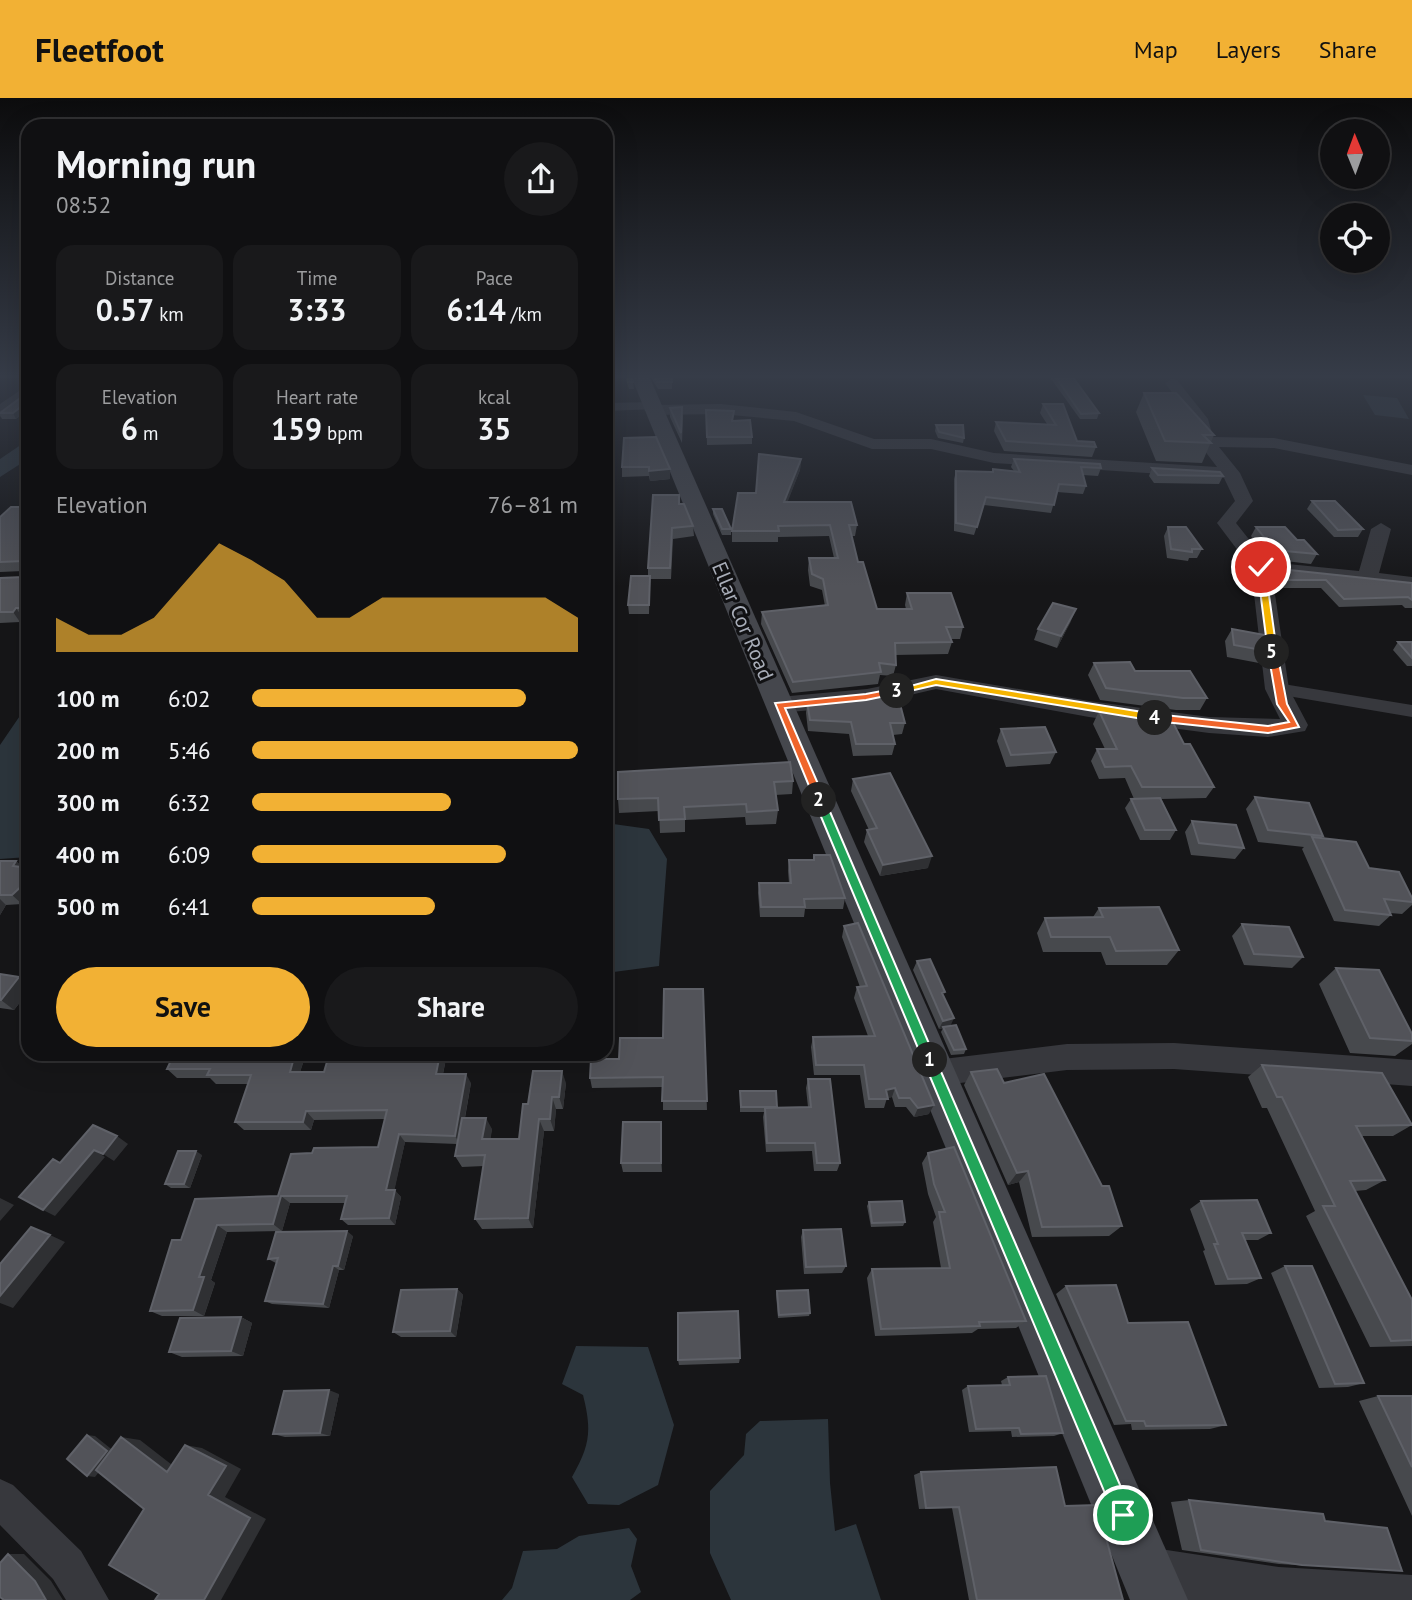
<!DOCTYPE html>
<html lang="en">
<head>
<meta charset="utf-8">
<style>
  :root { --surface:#101012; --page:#19191b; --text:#f1f3f6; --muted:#9c9d9f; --line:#303032; --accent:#f2b134 }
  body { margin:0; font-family:"PT Sans",sans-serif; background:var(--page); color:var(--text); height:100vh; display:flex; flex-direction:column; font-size:26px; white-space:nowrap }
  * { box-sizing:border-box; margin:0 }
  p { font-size:23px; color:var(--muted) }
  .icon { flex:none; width:38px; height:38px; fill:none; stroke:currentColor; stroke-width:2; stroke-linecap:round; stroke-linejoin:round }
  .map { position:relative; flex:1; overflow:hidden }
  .details { position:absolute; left:21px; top:21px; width:592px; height:942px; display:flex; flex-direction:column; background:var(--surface); border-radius:21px; box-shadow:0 7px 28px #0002,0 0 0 2px var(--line) }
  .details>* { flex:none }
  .needle { width:46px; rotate:359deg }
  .fabs { position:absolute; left:1320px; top:21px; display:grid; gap:14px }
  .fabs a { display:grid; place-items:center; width:70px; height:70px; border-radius:50%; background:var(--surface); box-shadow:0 7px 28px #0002,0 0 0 2px var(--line); font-size:35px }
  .pin { position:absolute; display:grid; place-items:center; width:60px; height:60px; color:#fff; margin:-30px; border:4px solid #fff; border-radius:50%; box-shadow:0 2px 7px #0007 }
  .km { position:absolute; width:35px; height:35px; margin:-18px; border-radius:50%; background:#222; color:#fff; font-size:19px; line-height:35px; text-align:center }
  .round { display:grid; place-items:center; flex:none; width:74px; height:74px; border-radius:37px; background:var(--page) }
  .summary { display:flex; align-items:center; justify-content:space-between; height:119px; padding:0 35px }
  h1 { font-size:38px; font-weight:800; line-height:52px }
  .stats { display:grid; grid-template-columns:repeat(3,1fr); gap:10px; height:119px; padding:7px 35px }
  .stats div { display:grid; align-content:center; border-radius:18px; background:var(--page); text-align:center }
  .stats b { font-size:30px; font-weight:800 }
  .stats small { font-size:19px; font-weight:400 }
  .stats p { font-size:19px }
  .chart { height:196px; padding:14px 35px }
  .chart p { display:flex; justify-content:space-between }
  .chart svg { width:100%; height:126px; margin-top:7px; fill:var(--accent); opacity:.7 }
  .primary-button { display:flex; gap:14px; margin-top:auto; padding:14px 35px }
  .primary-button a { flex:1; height:80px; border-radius:42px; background:var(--accent); color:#111; font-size:28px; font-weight:800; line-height:80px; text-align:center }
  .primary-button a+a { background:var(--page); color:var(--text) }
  ul { padding:0 35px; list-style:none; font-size:23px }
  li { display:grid; grid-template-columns:112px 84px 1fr; align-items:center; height:52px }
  li i { height:18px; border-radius:9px; background:var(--accent) }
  header { display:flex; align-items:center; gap:42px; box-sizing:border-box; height:98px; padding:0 35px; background:var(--accent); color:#111 }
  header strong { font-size:33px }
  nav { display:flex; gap:38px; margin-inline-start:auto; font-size:24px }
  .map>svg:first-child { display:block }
</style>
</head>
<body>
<header>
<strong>Fleetfoot</strong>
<nav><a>Map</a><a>Layers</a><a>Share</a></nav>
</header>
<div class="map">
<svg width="1412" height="1502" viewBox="0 0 1412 1502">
  <rect width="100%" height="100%" fill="#161618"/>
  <path fill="#2c353c" d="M1363,297L1397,300L1409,321L1375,317Z
    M28,342V361L0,379V361Z
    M28,606V759L0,761V647Z
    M606,725L649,731L667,761L659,868L606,875Z
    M576,1248L648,1249L674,1327L658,1387L619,1407L588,1406L572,1379C590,1347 592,1333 583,1297L562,1286Z
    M828,1321L830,1385L835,1433L856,1426L881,1502H731L710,1455V1393L744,1357L746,1336L760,1323Z
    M629,1430L637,1441L631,1468L641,1494L630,1502H502L512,1490L523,1453L557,1451L579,1438Z"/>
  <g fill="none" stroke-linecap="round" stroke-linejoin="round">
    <path fill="#37383d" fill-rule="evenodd" d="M653,304L657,305V311L606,313V305Z
      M1277,585L1412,607V619L1270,595L1267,591Z
      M1174,945L1412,962V988L1174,971L1067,972L935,988L925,984L921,975L925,966L935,962L1067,946Z
      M0,1381L13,1387L81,1453L109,1502H66L53,1481L0,1427Z"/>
    <path fill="#37383d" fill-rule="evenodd" d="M1172,281L1177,282L1208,321L1213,339L1274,340L1412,367V377L1274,350L1219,349L1240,375L1253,403L1236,425L1267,464L1359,473L1371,431L1381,425L1391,431L1379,475L1412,479V491L1272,476L1289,591L1308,627L1305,633L1268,639L1209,635L1089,619L936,591L867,607L779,615L771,613L767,607L771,601L779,599L867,591L936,577L1089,603L1209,619L1280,621L1265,591L1251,470L1217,425L1235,403L1224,380L994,365L931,351H872L794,323L721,316L652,317L644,312L652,307L721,306L796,314L874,341H931L994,355L1217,369L1198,344L1192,321L1165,285Z
      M28,287V299L0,319V306Z
      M1147,1449L1279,1469L1412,1477V1502H1172L1130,1490L1123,1473L1130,1456Z"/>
    <path fill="#45474d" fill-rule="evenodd" d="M631,278H649L1188,1502H1130Z"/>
  </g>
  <path fill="#47494d" d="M625,278H631L633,284L634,291H629Z
    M650,278H672V291H658Z
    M1049,278H1072L1099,315L1097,321H1080Z
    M1144,295L1214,337L1202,365L1156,363L1136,314Z
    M28,298V311L16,321H2L0,317V315Z
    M1043,306L1077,343L1096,349L1092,359L1004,353L994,333L996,324L1047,326L1040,315Z
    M682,309L683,319L682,345L670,319V310Z
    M706,312L733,322L752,339V346L707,347Z
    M936,327L964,340L963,345L938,340L935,333Z
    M624,340L670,371V381L650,383L649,378L622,379V369Z
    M801,361L800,372L787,404L857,427L855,438H852L858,464L877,511H906L905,507L907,495L963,529L960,541H950L952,544L948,556L895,557L896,567L893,578L880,577L878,586L792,595L761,526L762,514L825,508L822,492L810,488L808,472L809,460H834L829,438L778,439V444H732V433L756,395Z
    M1014,361L1101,370L1098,378L1083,377L1086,388L1083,396L1057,394L1051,415L984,407L974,437L954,433V381L956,373H1014L1011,369Z
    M1152,370L1223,378L1219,386L1154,385L1149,378Z
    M679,397V406L693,428L694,438L673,441L671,481H650L649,516H629L628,507L648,478V470Z
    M1312,403L1363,431L1358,439H1334L1307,411Z
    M28,409V520H23L20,524L0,525V480L23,479V473L0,474V419Z
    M713,411L731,431V437H722L713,416Z
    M1168,429L1202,451L1197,460H1189L1188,463L1167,460L1164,438Z
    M1256,429L1317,456L1311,466L1268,461L1251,438Z
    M1280,471L1412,485V510H1405L1402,507L1339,509L1321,490H1278L1275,479Z
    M1071,523L1057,550L1034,542L1038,531Z
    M1232,531L1267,553L1259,565L1227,559L1225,543Z
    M1398,544H1412V568H1407L1393,552Z
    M1094,565L1135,573L1207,600L1200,612H1176L1100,602L1088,577Z
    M807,604L905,625L902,636L893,637L895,646L892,657L853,658L849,636L808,633L806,615Z
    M1099,613L1184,646L1214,689L1206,700L1161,701L1176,732L1170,742H1140L1125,710L1131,701H1134L1125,680L1099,681L1091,663L1097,651H1105L1093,626Z
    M1001,631L1056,654L1050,666L1006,669L997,643Z
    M618,674L793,683L792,696L775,697L778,712L776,726L746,727L745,719L685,722V734L660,735L659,713L619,715L618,701Z
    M853,681L928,770L880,778L864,744L867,732H869L851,693Z
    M1255,699L1323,738L1322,740L1412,800V807L1402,816L1390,815L1391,817L1379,828L1334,823L1302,751L1304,749L1258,744L1246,711Z
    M1192,723L1244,750L1235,761L1191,757L1185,734Z
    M814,757L845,800L843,811H805L804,819H760L758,795L759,785H789L788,773L789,762H813Z
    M0,763H16L22,769L28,770V800L22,806L6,807L0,817Z
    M1099,810L1179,852L1167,867H1106L1101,854H1043L1037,835L1045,820L1093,819Z
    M1242,826L1303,859L1292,870L1244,867L1232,838Z
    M844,828L929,1016L914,1019L906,1009H895L892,999L887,1000L884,1010H865L860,977H814L811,949L813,939L868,938L854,900L857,889H860L842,839Z
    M917,863L944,898L950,928L966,951L964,956L951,957L941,934L943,930L939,931L913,872Z
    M1336,870L1412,936V946L1395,958L1350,955L1319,886Z
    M0,876L28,886V894L14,912L0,910Z
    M703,891L707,1012H663V989L592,990L590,980L619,961L663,940Z
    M174,956H306L300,974H324L447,956L443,976L471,985L465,1020L492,1031L490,1041H519L528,1006L566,985L563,1011H556L554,1033H544L533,1130L482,1131L475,1121L484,1068L462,1069L455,1058L457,1046L405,1044L394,1092L401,1099L395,1127H348L341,1121L345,1105H290L282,1133L227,1134L211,1182L215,1185L204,1218H162L150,1213L181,1142L278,1098L312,1055L378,1049L385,1021L314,1022L311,1032H244L235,1024L248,986H216L210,980H177L167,971Z
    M1262,967L1412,1027L1393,1038H1362L1385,1082L1366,1092L1355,1093L1412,1202V1248L1370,1249L1306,1118L1315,1113L1267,1010H1262L1248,979Z
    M971,974L1004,985L1122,1128L1109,1138L1032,1139L1019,1084L1008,1087L964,987Z
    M808,981L840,1065L837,1073H814L812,1053L766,1054L763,1019L764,1014H740V993L776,1010L808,1009L806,990Z
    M662,1033V1074H623L621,1065Z
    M928,1055L1026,1223L1016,1230L978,1231L972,1235L875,1238L867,1180L872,1171L941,1170L933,1124L936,1119L928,1096L922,1065Z
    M202,1057L190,1090H171L165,1086Z
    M1201,1103L1271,1135L1258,1142H1245L1261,1180L1247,1186L1215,1187L1203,1153L1205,1152L1190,1111Z
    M869,1104L905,1124L903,1128L871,1129L867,1108Z
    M803,1132L846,1168L842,1175L804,1176L801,1139Z
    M353,1138L344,1172H339L329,1210L272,1206L265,1203L276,1165L268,1161Z
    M1285,1168L1364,1285L1348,1289L1319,1290L1271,1175Z
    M1066,1188L1128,1225L1226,1327L1210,1331L1132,1332L1131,1326L1114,1327L1056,1196Z
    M457,1191L463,1197L456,1239H401L393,1234Z
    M777,1193L810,1215L809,1218L778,1220L776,1196Z
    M241,1219L252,1225L243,1258L182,1259L169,1254Z
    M740,1260L739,1265L679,1267L678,1262Z
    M1008,1279L1063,1335L1054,1338L1012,1339L1011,1333L969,1334L962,1292L968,1288L1002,1287L1001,1283Z
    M339,1296L330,1338L285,1339L273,1336Z
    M1378,1298H1412V1418L1359,1303Z
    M921,1374L1065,1408L1123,1502H969L952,1410L919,1411L914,1377Z
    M1189,1402L1325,1423L1402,1473L1279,1466L1182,1452L1171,1404Z"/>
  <path fill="#2f3033" d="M28,303V311L16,321L13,315Z
    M801,361L800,372L783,416L784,404Z
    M670,371V381L650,383L649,373Z
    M16,510L23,520L20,524L13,514Z
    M1076,511L1071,523L1057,550L1061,538Z
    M932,758L928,770L880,778L883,767Z
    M16,763L26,773L13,768Z
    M28,782V800L22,806L12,797Z
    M0,801L6,807L0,817Z
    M19,879L28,886V894L14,912L1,902Z
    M954,920L950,929L939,931L943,923Z
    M295,956H306L297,983L290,974Z
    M440,956H447L441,985L436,976Z
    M562,973L566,985L563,1011L559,999Z
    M466,976L471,985L460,1046L455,1038Z
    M895,990L892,999L887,1001L886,992Z
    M552,999L556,1011L554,1033L550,1021Z
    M934,1007L929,1016L914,1019L918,1010Z
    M306,1013L314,1022L311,1032L303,1024Z
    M486,1020L492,1031L489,1053L482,1041Z
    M539,1021L544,1033L533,1130L528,1120Z
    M661,1024L662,1033V1074L661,1065Z
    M399,1036L405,1044L393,1099L386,1092Z
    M117,1038L128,1046L114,1063L103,1056Z
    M94,1052L105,1059L55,1118L43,1112Z
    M196,1053L202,1057L190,1090L184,1086Z
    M1028,1073L1019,1084L1008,1087L1017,1075Z
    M395,1092L401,1099L395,1127L389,1120Z
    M281,1098L290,1105L282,1133L273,1126Z
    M0,1100L14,1107L0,1123Z
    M217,1127L227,1134L211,1182L215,1185L204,1218L193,1212L199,1179Z
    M347,1133L353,1138L344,1172L338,1168Z
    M50,1137L65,1144L13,1210L0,1205V1198Z
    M333,1168L339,1172L329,1210L323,1206Z
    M457,1191L463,1197L456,1239L450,1233Z
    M241,1219L252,1225L243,1258L231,1253Z
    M329,1292L339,1296L330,1338L320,1335Z
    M87,1337L95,1338L115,1354L95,1379L87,1378Z
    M121,1339L140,1342L185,1377L167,1374Z
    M185,1347L202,1350L241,1371L225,1399L266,1421L221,1502H204L208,1397Z
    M8,1456H24L51,1483L63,1502H46Z"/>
  <path fill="#525359" stroke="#5f6168" stroke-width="2" d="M627,278H631L633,284H628Z
    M654,278H672V284H657Z
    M1055,278H1072L1099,315L1081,316Z
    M1144,295H1176L1214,337H1203L1211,345L1165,343Z
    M23,298H28V303L13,315H0Z
    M1043,306H1063L1077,343L1094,344L1096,349L1006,343L996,324L1056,327Z
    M682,309L681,335L670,310Z
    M706,312L734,313L732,323L750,322L752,339H707Z
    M936,327H963L964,340L939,334Z
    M656,339L670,371L649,373V369H622L624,340Z
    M759,356L801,361L784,404H851L857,427H849L858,464H863L877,511H912L907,495H951L963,529H946L952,544L895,545L896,567L879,565L881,574L793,584L762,514L828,507L823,481L812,476L809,460H838L830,427L778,428L779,433H732L738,395H756Z
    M1014,361L1100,366L1101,370L1081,369L1086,388L1059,386L1054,407L986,399L977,429L956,425V373L993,374V371L1020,374Z
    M1152,370L1220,374L1223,378L1158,377Z
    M653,397H679V406H684L693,428L672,430L670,470H648Z
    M1312,403H1335L1363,431L1338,432Z
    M11,409H28V510H16L13,514H0V480L23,479V463L0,464V419Z
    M713,411H722L731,431H722Z
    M1168,429H1186L1202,451H1192V454L1171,451Z
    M1256,429H1285L1297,442H1304L1317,456L1274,452Z
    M1280,471L1412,485V502L1408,499L1344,501L1326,482H1283Z
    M631,478H650L649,507H628Z
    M1053,505L1076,511L1061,538L1038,531Z
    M1232,531L1265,537L1267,553L1234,547Z
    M1398,544H1412V560Z
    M1130,564L1135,573H1190L1207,600H1183L1106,590L1094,565Z
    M885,594L888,606H900L905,625H890L895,646H856L851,624L810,622L807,604Z
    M1099,613L1170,619L1184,646H1190L1214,689H1142L1131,668L1105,669L1097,651H1117Z
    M1045,629L1056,654L1011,657L1001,631Z
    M790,664L793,683L774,684L778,712L747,714L746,706L684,709L685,721L659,722L658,700L618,701V674Z
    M890,675L932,758L883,767L867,732L877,730L853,681Z
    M1255,699L1309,705L1323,738L1268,732Z
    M1160,700L1176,732H1145L1131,701Z
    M1192,723L1236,727L1244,750L1199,745Z
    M1312,739L1356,744L1369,770L1399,774L1412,800V804L1384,801L1391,817L1345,812Z
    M814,757H830L845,800L804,801L805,809H761L759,785H791L789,762H814Z
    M0,763H16L13,768L28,770V782L12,797H0Z
    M1159,809L1179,852L1116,853L1110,839H1051L1045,820L1103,819L1099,810Z
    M858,825L934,1007L918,1010L910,1000H899L895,990L886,992L888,1001H869L864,967H816L813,939L875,938L857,889L867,888L844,828Z
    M1242,826L1289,829L1303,859L1254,856Z
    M930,861L945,894L942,895L954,920L943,923L917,863Z
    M1336,870L1379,872L1412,936V943L1370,940Z
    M0,876L19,879L1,902H0Z
    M664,891H703L707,1003H662L663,979L590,980L591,961H619L620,940H663Z
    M956,927L966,951L954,952L943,929Z
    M174,956H295L290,974H324L329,957H334V956H440L436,976H466L455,1038L399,1036L386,1092H395L389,1120L341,1121L347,1098H281L273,1126L217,1127L199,1179H204L193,1212L150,1213L172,1142H181L195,1101L278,1098L291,1056L312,1055L314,1050L378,1049L387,1012L306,1013L303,1024H235L251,977H207L210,971H167Z
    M1262,967L1382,975L1412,1027L1356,1028L1385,1082L1350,1083L1412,1202V1242L1391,1243L1323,1108H1335L1282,999H1277Z
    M997,971L1004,985L1044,976L1102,1088H1109L1122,1128L1042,1129L1028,1073L1017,1075L971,974Z
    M533,973H562L559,999H552L550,1021H539L528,1120L475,1121L485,1057L455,1058L462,1020H486L482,1041H519L523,1006H528Z
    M808,981H830L840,1065H817L815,1045H767L765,1010L811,1009Z
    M740,993H776L777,1009H741Z
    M623,1024H661V1065H621Z
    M93,1027L117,1038L103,1056L94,1052L43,1112L19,1099L53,1061L60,1065Z
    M954,1049L1026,1223L979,1224L980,1228L881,1231L872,1171L950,1170L939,1114H945L934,1086L928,1055Z
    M178,1053H196L184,1086H165Z
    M1257,1102L1271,1135H1242L1261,1180L1228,1181L1214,1146H1218L1201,1103Z
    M902,1103L905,1124L872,1125L869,1104Z
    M31,1129L50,1137L0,1198V1166Z
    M841,1131L846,1168L806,1169L803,1132Z
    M347,1133L338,1168H333L323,1206L265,1203L278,1160L268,1161L276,1134Z
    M1285,1168H1312L1364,1285L1335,1286Z
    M1116,1187L1128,1225L1188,1224L1226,1327L1146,1328L1144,1323H1126L1066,1188Z
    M457,1191L450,1233L393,1234L401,1192Z
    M808,1192L810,1215L779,1217L777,1193Z
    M738,1213L740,1260L678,1262V1215Z
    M241,1219L231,1253L169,1254L180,1220Z
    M1046,1278L1063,1335L1021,1336L1019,1330L976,1331L968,1288L1010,1287L1008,1279Z
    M329,1292L320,1335L273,1336L284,1293Z
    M1378,1298H1412V1369Z
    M87,1337L107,1353L87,1378L67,1361Z
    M121,1339L167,1374L185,1347L226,1368L208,1397L250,1420L204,1502H155L159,1496L109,1467L144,1411L96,1372Z
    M1056,1369L1065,1408L1097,1407L1123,1502H977L959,1409L926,1410L921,1374Z
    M1189,1402L1323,1416L1325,1423L1387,1430L1402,1473L1302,1467L1201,1452Z
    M8,1456L35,1483L46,1502H4L0,1499V1465Z"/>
  <linearGradient id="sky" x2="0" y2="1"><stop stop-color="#0c0c0d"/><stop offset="0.57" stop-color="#363c48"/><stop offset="1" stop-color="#363c48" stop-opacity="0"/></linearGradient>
  <rect width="1412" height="488" fill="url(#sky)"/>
  <path fill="#22a559" stroke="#fff" stroke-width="2" d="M930,955L936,962L1130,1410L1133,1417L1130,1424L1123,1426L1117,1424L923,962Z"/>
  <path fill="#22a559" stroke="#fff" stroke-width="2" d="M819,698L825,702L936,962L934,966H925L923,962L814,702Z"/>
  <path fill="#f0652b" stroke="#fff" stroke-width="2" d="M897,590L900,595L866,602L785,610L825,702L816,705L775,605L866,596Z"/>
  <path fill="#f5b400" stroke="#fff" stroke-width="2" d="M936,581L1155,616L1159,620L1155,623L936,587L897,596L892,593Z"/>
  <path fill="#f0652b" stroke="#fff" stroke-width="2" d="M1272,551L1277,554L1287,606L1299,629L1268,635L1155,623L1150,620L1155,616L1268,628L1289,624L1277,606L1268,554Z"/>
  <path fill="#f5b400" stroke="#fff" stroke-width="2" d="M1261,466L1265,469L1277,554L1272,556L1268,554L1257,469Z"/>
  <g text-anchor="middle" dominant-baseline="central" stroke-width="6" stroke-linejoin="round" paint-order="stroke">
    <g font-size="21" fill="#a8adb8" stroke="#111113">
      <text transform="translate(743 523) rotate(67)">Ellar Cor Road</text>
    </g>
  </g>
</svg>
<div class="fabs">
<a><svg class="needle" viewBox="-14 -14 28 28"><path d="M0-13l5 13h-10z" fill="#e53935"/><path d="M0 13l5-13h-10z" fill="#9c9d9f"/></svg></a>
<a><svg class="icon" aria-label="locate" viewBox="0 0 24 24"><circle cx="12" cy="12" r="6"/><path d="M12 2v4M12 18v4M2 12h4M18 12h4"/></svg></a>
</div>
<div class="pin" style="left:1123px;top:1417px;background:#1e9e55"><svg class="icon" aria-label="arrive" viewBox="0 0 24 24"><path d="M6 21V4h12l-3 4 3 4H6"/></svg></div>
<div class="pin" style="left:1261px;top:469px;background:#d93025"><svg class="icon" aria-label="check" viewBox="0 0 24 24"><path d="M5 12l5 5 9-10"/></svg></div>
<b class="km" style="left:930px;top:962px">1</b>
<b class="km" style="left:819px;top:702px">2</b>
<b class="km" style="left:897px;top:593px">3</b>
<b class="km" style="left:1155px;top:620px">4</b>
<b class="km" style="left:1272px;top:554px">5</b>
<section class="details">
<div class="summary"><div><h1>Morning run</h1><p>08:52</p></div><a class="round"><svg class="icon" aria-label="share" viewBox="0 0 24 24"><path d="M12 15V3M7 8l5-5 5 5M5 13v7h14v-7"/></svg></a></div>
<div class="stats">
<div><p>Distance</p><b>0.57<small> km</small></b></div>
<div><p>Time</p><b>3:33</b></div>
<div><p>Pace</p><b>6:14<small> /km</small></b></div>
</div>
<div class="stats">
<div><p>Elevation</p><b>6<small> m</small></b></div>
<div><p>Heart rate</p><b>159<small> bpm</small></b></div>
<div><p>kcal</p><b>35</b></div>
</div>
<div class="chart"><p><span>Elevation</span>76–81 m</p>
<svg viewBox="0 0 160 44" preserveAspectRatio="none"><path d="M0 44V32L10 38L20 38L30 32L40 19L50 6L60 12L70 19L80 32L90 32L100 25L110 25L120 25L130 25L140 25L150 25L160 32V44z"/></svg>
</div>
<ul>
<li><b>100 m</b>6:02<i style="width:84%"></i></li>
<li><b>200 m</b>5:46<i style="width:100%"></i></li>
<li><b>300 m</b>6:32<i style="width:61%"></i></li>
<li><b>400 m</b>6:09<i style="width:78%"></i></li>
<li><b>500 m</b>6:41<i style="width:56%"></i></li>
</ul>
<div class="primary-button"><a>Save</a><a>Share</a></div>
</section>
</div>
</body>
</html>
